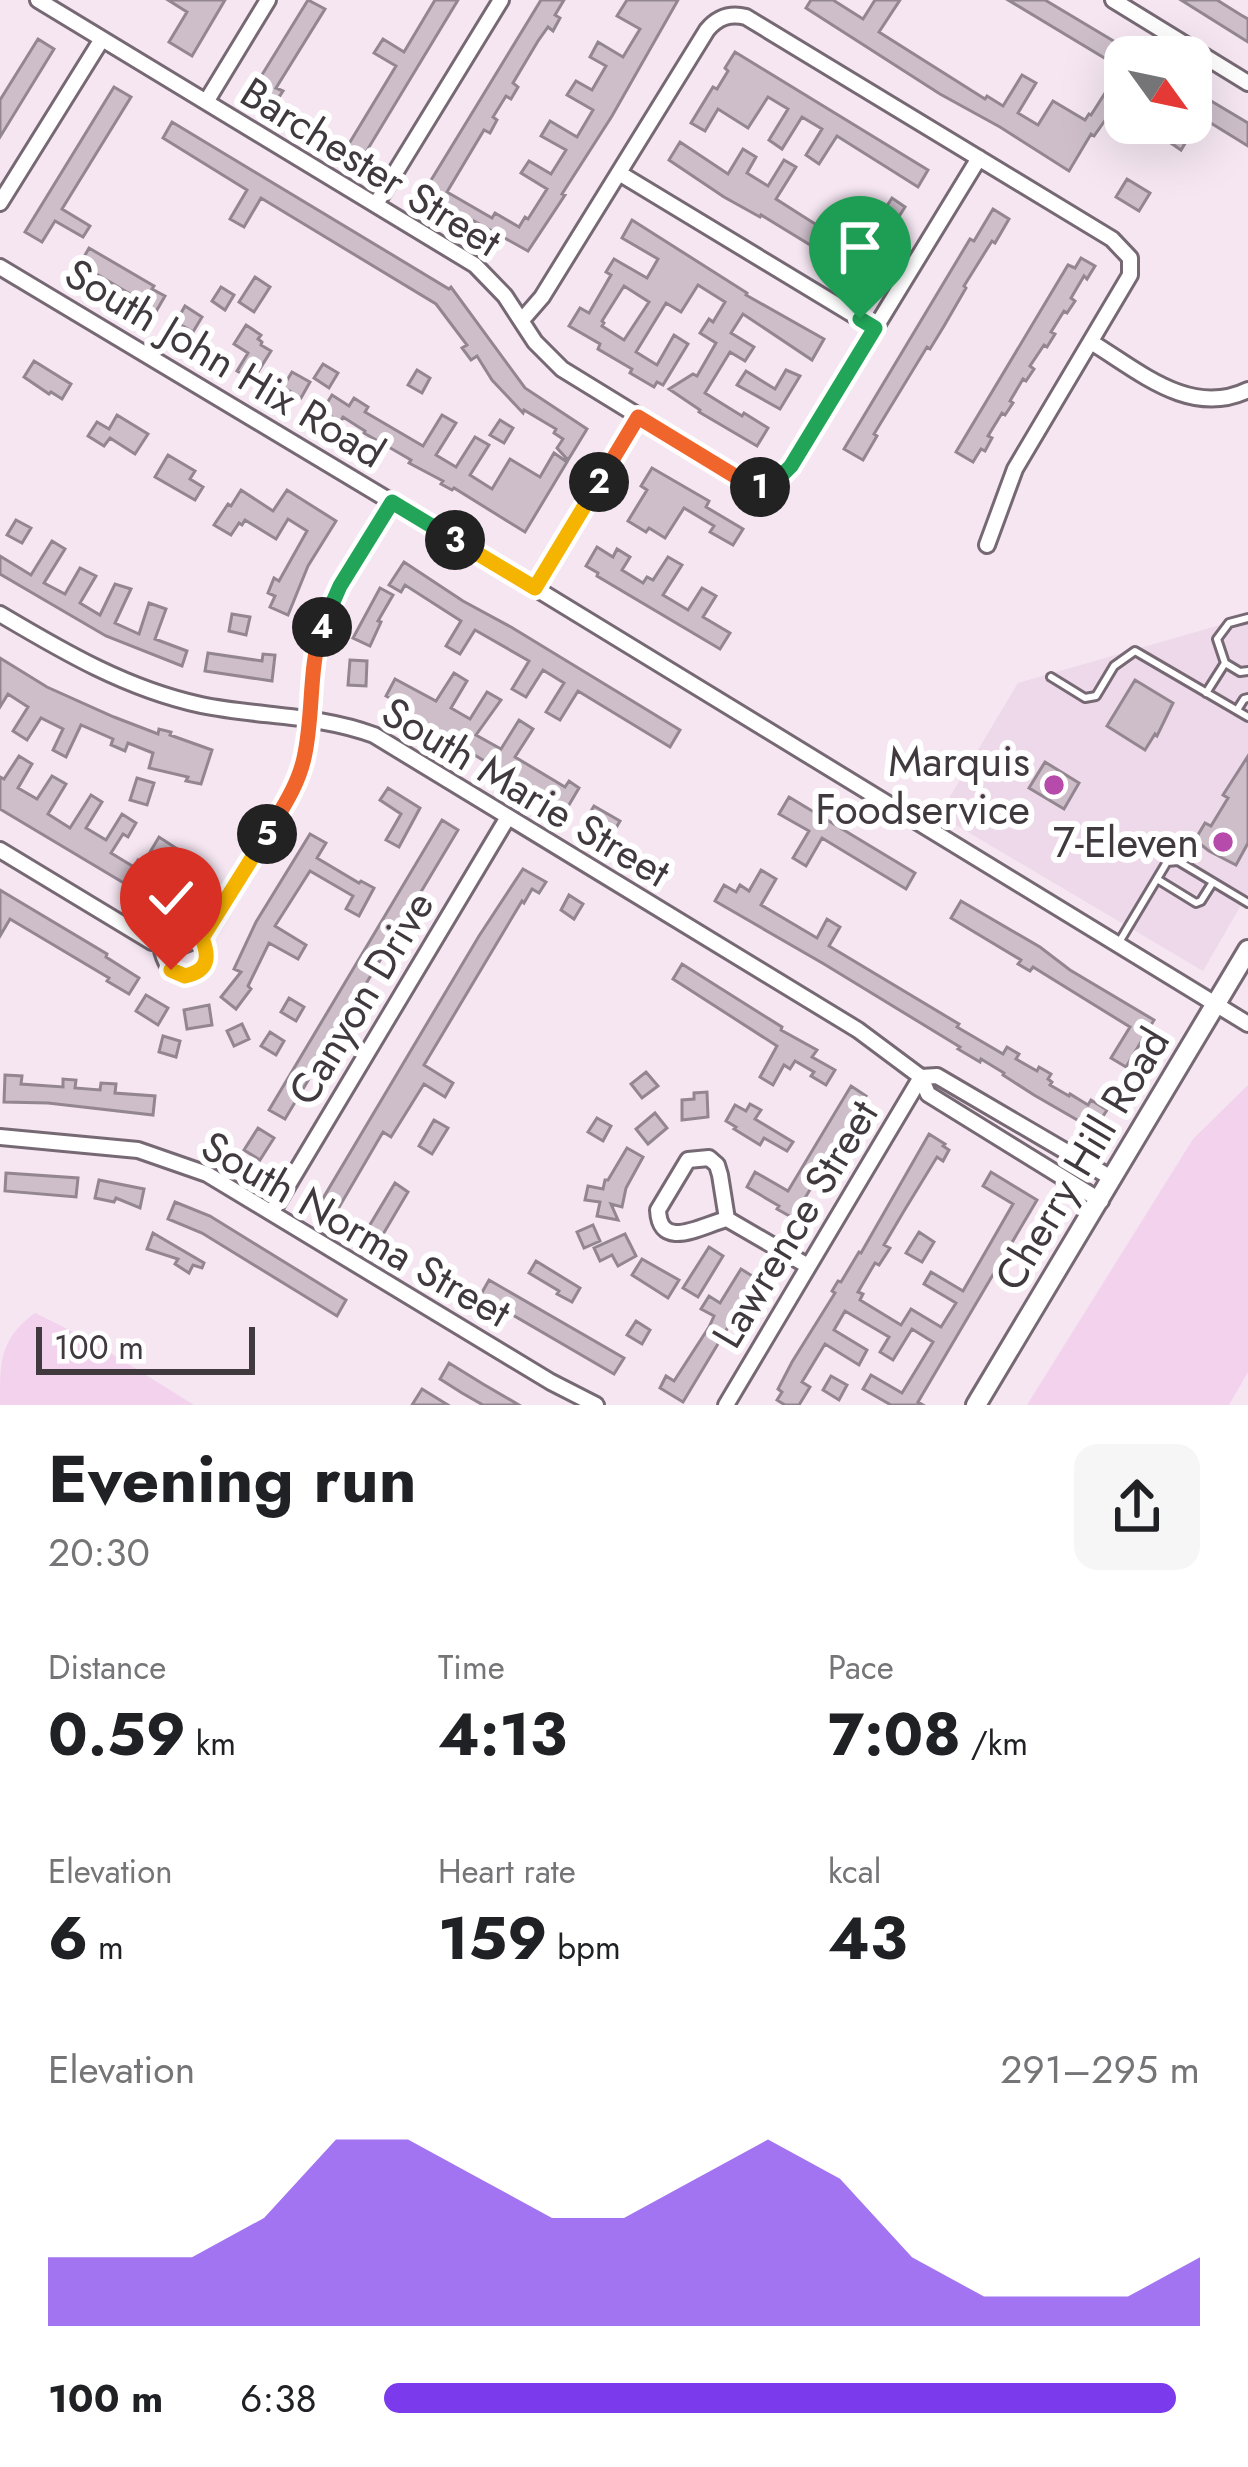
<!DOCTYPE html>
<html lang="en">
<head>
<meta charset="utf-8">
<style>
  :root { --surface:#fff; --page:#f6f6f6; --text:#202124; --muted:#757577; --accent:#7c3aed }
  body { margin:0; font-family:Jost,sans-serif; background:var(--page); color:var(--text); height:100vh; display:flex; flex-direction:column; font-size:45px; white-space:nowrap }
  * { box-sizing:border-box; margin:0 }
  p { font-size:39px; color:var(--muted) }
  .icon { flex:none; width:66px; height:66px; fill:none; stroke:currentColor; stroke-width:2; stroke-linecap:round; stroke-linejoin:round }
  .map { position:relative; height:1405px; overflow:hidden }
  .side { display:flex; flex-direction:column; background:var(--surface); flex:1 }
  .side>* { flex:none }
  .needle { width:78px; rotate:123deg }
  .fabs { position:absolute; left:1104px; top:36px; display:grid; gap:24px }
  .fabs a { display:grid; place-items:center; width:108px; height:108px; border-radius:24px; background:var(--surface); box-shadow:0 12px 48px #0002; font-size:60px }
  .scale { position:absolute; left:36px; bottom:30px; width:219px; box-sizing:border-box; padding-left:12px; border:6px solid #403a3f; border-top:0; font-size:33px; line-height:42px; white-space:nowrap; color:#403a3f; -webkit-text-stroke:9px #fff; paint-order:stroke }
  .pin { position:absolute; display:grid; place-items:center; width:102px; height:102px; color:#fff; margin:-123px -51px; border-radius:50% 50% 50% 0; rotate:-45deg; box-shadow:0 0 12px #0007 }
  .pin .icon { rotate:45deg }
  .km { position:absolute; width:60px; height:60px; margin:-30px; border-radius:50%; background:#222; color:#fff; font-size:33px; line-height:60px; text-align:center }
  .round { display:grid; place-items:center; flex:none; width:126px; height:126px; border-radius:24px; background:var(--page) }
  .summary { display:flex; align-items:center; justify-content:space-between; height:204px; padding:0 48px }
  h1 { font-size:66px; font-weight:700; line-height:90px }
  .figures { display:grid; grid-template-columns:repeat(3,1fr); gap:18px; height:204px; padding:12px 48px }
  .figures div { display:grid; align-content:center }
  .figures b { font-size:60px; font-weight:700 }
  .figures small { font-size:33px; font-weight:400 }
  .figures p { font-size:33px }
  .chart { height:336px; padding:24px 48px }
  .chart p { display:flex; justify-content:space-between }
  .chart svg { width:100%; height:216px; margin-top:12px; fill:var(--accent); opacity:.7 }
  ul { padding:0 48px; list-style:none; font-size:39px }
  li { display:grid; grid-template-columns:192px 144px 1fr; align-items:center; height:90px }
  li i { height:30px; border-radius:15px; background:var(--accent) }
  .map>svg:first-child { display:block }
</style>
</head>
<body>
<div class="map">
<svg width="1248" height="1405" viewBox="0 0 1248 1405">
  <rect width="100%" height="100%" fill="#f5e6f2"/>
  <path fill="#edd9ea" d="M1248,617V893L1203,971L939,815L1018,683Z"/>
  <path fill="#f3d2ed" d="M1248,1085V1372L1229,1405H1027L1193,1139Z
    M35,1313L88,1339L194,1405H0C0,1360 0,1339 35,1313Z"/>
  <path fill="#cdbeca" stroke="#948691" stroke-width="3" fill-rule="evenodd" d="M168,0H225L192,56L169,42L187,12Z
    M308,0L325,9L276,88L283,91L274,105L252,91Z
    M435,0H458L363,157L347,147L396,66L374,53L383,39L404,52Z
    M541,0H564L555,15L560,18L553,31L548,27L538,41L513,83L518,87L511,99L506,96L493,117L497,120L490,133L484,130L447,192L492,218L495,213L519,227L525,217L528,219L547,189L521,173L529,161L551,174L566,150L541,136L550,121L577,137L593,110L567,95L576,81L592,90L606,66L590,57L598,42L623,57L640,29L617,16L627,0H678L612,116L562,194L565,195L528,251L474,221L472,225L422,195Z
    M811,0H833L863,19L875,0H900L879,32L985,99L987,96L1003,106L1022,75L1036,83L1018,113L1038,125L1053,101L1085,120L1089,114L1091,115L1121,68L1008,0H1045L1127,49L1125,92L1094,136L1091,134L1069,171L1000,127L940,94L806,8Z
    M1181,0H1217L1241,15L1248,19V42Z
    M38,39L54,49L0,137V100Z
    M735,52L928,170L918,187L837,136L819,164L806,155L822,129L802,117L782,149L769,140L788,109L768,97L748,128L718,109L705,131L691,123L713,87L717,89L728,71L725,68Z
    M114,87L131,97L62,209L90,226L83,237L55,221L42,242L25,232Z
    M1191,89L1248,123V146L1201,117L1181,150L1168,141L1176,128L1180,130L1185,123H1191Z
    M172,122L449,289L451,287L525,388L587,429L568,460L557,448L563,439L554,433L556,429L524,410L523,413L492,380L477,356L471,360L462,348L467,345L436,304L261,198L244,227L230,219L247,190L163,138Z
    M680,142L728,174L743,149L756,157L747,173L768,186L784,160L796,167L776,199L848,245L860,226L842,215L851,200L879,218L892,198L905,207L861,276L761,215L760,217L724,197L669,160Z
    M1127,179L1150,193L1139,211L1116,197Z
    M993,209L1009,219L995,243L992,241L964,286L966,288L944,326L930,349L927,347L874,434L877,436L863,460L844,449L970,239L974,241Z
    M632,220L747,293L746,295L824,339L812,360L743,314L731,333L754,347L745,361L730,352L705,393L742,416L744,413L768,428L757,446L699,412L700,410L669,389L693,374L697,376L716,343L700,333L709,319L713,322L725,302L698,285L681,312L666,303L636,352L657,365L674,335L688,344L663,385L657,382L654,387L630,373L632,369L598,349L600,344L569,326L580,308L589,313L611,275L606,272L614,259L647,278L658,259L622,238ZM624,286L649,302L624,340L602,326L604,323L602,321Z
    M89,248L154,286L152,289L165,296L154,315L132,302L135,297L80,264Z
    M1081,258L1095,266L1087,279L1084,276L1071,298L1075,301L1067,313L1064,311L1051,332L1055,334L1047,347L1044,345L1030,366L1034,369L1026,381L1023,379L1010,401L1013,403L1005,415L1002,413L988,436L992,438L985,451L981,449L973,462L956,452L1068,265L1075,268Z
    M255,277L270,287L254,312L239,302Z
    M221,287L234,295L225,310L212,301Z
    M185,306L202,317L193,332L176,322Z
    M246,325L261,335L258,339L262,342L261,345L271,351L253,380L237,371L248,353L234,344Z
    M34,361L71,384L62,399L51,392L49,394L24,377Z
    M323,364L338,373L329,388L314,378Z
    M417,370L430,378L422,393L408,385Z
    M786,370L800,376L780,409L737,385L746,371L775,389Z
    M292,372L310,382L301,398L283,387Z
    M332,395L349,406L354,398L368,407L365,412L423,446L442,415L456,423L436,455L456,467L475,437L489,445L470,475L492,489L510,459L540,477L554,453L567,462L525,532L454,488L452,490L441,484L443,481L409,463L411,460L387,446L385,450L374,443L376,440L364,433L365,431L343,417L340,422L322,411Z
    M117,415L148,434L135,454L110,438L104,446L88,436L97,422L109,429Z
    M500,420L513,428L504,443L490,435Z
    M168,455L195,471L190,479L203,487L195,500L155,477Z
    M652,468L709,501L706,507L743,529L733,545L710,532L714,526L684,508L665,538L649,528L646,532L628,521L647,490L641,486Z
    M241,490L273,511L287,490L336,521L308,566L288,615L270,607L275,596L268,593L274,578L279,581L307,531L288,519L276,539L245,520L242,525L239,523L231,535L214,525L228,504L231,506Z
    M16,520L31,528L22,543L7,535Z
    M52,541L65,549L44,583L65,594L80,568L96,576L80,603L100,615L115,584L131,589L115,623L139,634L149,603L166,609L155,639L187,651L182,666L106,636L0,574V556L31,575Z
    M597,547L613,557L617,549L630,557L622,570L643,583L647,577L653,580L668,557L682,565L663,595L688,610L702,588L716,596L703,617L730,633L720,649L597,576L598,573L586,566Z
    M404,562L463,601L511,627L680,730L670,747L578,691L560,720L546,712L564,683L543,670L526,697L512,689L529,661L475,630L460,654L446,646L461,621L405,585L401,592L389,585Z
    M380,588L393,595L378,621L381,622L370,646L353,638Z
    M232,614L250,617L246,635L229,631Z
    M208,653L262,661L263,654L275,655L272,681L205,671Z
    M0,658L47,687L114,717L158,734L159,729L171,732L170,735L212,750L201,784L186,781L188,777L149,768L153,753L128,743L125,751L111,745L113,739L81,725L66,757L53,750L63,729L41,718L27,740L13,731L28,707L8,694L0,707Z
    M350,660L367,661L366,686L348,685Z
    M454,673L467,681L451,708L470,719L487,692L501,700L476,735L501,749L519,720L533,729L515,757L565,787L569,781L579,788L566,810L408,715L411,710L386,696L395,679L436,701Z
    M1135,680L1173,703L1157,736L1155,734L1145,750L1107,726Z
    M19,756L32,764L18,788L37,799L52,776L66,784L48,814L70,828L91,795L102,802L86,828L106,840L122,814L136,823L128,837L123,834L111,853L134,867L138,860L143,864L159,837L202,865L174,913L0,809V777L4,779Z
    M1248,756V843L1236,865L1209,851L1195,840L1205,823L1211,826L1228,798L1223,795Z
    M1045,762L1079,783L1064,809L1029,788Z
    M137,778L154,783L147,805L130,800Z
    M388,788L420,808L399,847L386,840L401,814L380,800Z
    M789,797L915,873L906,889L822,838L806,866L793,858L809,831L779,814Z
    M594,806L620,821L610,838L584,823Z
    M442,820L458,830L285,1119L269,1110Z
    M310,834L326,843L317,858L359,883L361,881L374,888L359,916L346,909L353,896L310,871L275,926L306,945L298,959L269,943L248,986L251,989L236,1009L221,997L241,972L234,969L256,922Z
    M523,869L546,882L539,893L532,889L524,903L522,901L424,1065L453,1083L445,1097L424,1084L391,1137L383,1132L338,1209L322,1200L479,936Z
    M761,870L776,879L761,905L817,938L827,919L840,927L829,946L959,1024L957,1027L1003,1054L1007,1047L1019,1054L1016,1059L1037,1071L1039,1067L1051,1074L1048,1079L1052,1082L1050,1085L1069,1096L1070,1094L1088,1105L1091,1100L1107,1110L1098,1124L1090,1119L1086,1125L1034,1095L1003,1075L1004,1073L981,1059L980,1062L958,1049L960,1047L824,964L715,901L724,885L736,892L740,885L749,891Z
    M0,890L107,954L106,957L139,978L129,994L107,981L109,978L10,919L0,936Z
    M569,895L583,904L574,919L561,910Z
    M961,901L1040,947L1070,970L1154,1020L1126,1067L1111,1058L1130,1027L1033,967L1030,971L1018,964L1021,960L951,918Z
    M682,964L782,1027L781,1030L817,1050L812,1057L835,1070L826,1085L811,1076L814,1072L795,1061L790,1069L784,1065L773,1085L760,1077L777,1046L673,979Z
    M146,995L168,1008L158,1025L136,1011Z
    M289,998L304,1007L296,1021L281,1012Z
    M209,1005L212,1025L187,1029L184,1010Z
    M242,1024L249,1039L234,1046L227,1031Z
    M270,1032L284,1041L276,1055L261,1046Z
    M163,1036L180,1041L176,1057L159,1052Z
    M646,1072L658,1086L642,1098L631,1084Z
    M5,1075L22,1076L21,1084L63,1087V1079L76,1080L75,1088L100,1090L101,1083L116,1084L115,1093L155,1096L153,1115L48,1103L4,1102Z
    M851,1086L866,1096L793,1218L777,1209L779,1206L747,1187L755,1172L788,1191Z
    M707,1092L708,1117L682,1120V1100L694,1099V1093Z
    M750,1104L761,1110L755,1119L793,1142L787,1151L764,1138L760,1145L734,1129L736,1127L726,1121L735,1105L746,1111Z
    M655,1113L667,1128L648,1144L636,1129Z
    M597,1118L611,1126L603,1141L588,1132Z
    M434,1120L448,1128L432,1154L419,1146Z
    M258,1128L274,1138L260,1160L244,1150Z
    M929,1134L945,1144L943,1146L949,1150L943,1161L937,1157L904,1211L884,1245L890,1248L879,1265L875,1263L858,1292L863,1294L860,1300L901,1325L911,1309L941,1327L956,1303L924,1284L931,1272L963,1291L1013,1204L983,1186L991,1172L1037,1200L918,1402L923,1405H891L863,1389L871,1375L902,1393L933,1342L912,1329L893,1360L880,1352L889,1337L845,1311L834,1330L867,1350L859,1365L825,1344L802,1382L810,1387L799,1405H785L777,1400L782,1392L778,1389L792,1362L835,1293L832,1291L838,1281L841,1282L859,1252L861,1253Z
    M627,1148L643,1157L626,1188L622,1207L611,1204L618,1220L597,1216L600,1202L585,1200L588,1186L603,1189L605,1180H608Z
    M6,1173L78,1178L76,1197L5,1191Z
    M99,1180L144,1189L140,1208L116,1198L114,1202L95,1198Z
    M395,1183L408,1192L382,1236L368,1228Z
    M175,1202L210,1216L346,1300L337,1316L202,1233L168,1219Z
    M593,1225L600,1241L584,1248L577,1232Z
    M919,1232L934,1242L922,1262L906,1253Z
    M153,1233L204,1263L202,1268L193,1265L189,1273L175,1264L178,1259L147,1249Z
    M625,1234L636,1256L618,1266L612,1255L600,1261L594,1248Z
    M709,1247L723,1256L698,1297L683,1288Z
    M642,1259L679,1280L668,1298L632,1275Z
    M536,1261L580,1288L572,1302L557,1294L559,1291L529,1273Z
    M741,1269L757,1279L683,1402L660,1388L666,1376L674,1381L709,1327L714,1316L701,1309L709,1296L720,1303Z
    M489,1280L624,1358L614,1374L480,1296Z
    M636,1321L650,1330L642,1344L627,1335Z
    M449,1363L483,1384L519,1405H483L462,1393L440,1379Z
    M831,1376L847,1385L839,1400L823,1390Z
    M422,1389L448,1405H412Z"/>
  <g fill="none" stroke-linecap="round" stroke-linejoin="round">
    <g stroke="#766974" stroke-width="12">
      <path id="service" d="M1248,618L1229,623L1217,639L1225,663L1240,672L1248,671
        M1051,677L1085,698L1096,696L1114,666L1135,651L1248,717
        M1206,693L1225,663
        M1237,710L1244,699L1248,698
        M1157,879L1196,903L1201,901L1213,882
        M1118,944L1167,862L1178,861L1248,903"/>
    </g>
    <g stroke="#766974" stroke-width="20">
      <path id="minor" d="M38,0L475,265L505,296L535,342L562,369L754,487L775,482L791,466L979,158
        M1113,0L1248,83
        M206,102L268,0
        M619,173L875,328
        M0,203L102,39
        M376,204L501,0
        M0,267L535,588L1248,1024
        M522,320L542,297L707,30C718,17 730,13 746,17L1112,239L1130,258V275L1015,469L987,545
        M1091,342C1139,371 1190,418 1248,390
        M535,588L638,417
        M0,614C64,652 127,689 201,705C259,717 318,714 374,735L858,1030L921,1077L928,1094L1101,1201
        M0,850L152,942L178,947L202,938L294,788L304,759L313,664L324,620L341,586L392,502
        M161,946C164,961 169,972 185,977C208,971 209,958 202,938
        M921,1077L937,1076L1113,1179
        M0,1137L138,1150L207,1174L551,1382L596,1405
        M272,1212L508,817
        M727,1219L720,1175L717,1165L709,1158L688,1160L658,1210C660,1252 702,1225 727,1219L808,1266
        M726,1405L921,1077"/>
    </g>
    <g stroke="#766974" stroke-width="24">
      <path id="secondary" d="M976,1405L1248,950"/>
    </g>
    <use href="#service" stroke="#fff" stroke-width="6"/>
    <use href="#minor" stroke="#fff" stroke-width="14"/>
    <use href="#secondary" stroke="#fff" stroke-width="18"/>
  </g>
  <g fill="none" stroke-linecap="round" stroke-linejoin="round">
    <g stroke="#fff" stroke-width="24">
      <path id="split-1" d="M760,487L775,482L791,466L875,328L860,319"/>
    </g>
    <g stroke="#fff" stroke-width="24">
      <path id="split-2" d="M599,482L638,417L748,484L760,487"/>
    </g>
    <g stroke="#fff" stroke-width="24">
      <path id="split-3" d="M455,540L535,588L599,482"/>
    </g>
    <g stroke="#fff" stroke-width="24">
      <path id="split-4" d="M322,627L340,586L392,502L455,540"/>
    </g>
    <g stroke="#fff" stroke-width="24">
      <path id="split-5" d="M267,834C281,810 298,786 304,758C314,715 308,670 322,627"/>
    </g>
    <g stroke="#fff" stroke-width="24">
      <path id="split-6" d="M171,970L185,976C208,971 210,958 202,938L267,834"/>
    </g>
    <use href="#split-1" stroke="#22a559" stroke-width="15"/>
    <use href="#split-2" stroke="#f0652b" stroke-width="15"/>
    <use href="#split-3" stroke="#f5b400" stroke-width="15"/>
    <use href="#split-4" stroke="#22a559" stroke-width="15"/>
    <use href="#split-5" stroke="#f0652b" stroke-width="15"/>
    <use href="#split-6" stroke="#f5b400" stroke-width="15"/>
  </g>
  <g fill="#b74bab" stroke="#fff" stroke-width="4.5">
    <circle cx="1054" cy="785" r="12"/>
    <circle cx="1223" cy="842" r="12"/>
  </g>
  <g text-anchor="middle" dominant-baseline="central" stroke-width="12" stroke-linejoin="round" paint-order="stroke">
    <g font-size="42" fill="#403a3f" stroke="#fff">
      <text transform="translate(371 167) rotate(32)">Barchester Street</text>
      <text transform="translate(225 363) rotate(31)">South John Hix Road</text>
      <text transform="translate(526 792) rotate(31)">South Marie Street</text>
      <text transform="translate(361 998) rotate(-59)">Canyon Drive</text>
      <text transform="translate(1082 1159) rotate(-59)">Cherry Hill Road</text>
      <text transform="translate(795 1224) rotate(-59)">Lawrence Street</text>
      <text transform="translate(356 1229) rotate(30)">South Norma Street</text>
    </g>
    <g font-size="42" fill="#403a3f" stroke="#fff" text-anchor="end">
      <text x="1030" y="761">Marquis<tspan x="1030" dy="48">Foodservice</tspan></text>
      <text x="1199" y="842">7-Eleven</text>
    </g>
  </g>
</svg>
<div class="fabs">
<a><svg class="needle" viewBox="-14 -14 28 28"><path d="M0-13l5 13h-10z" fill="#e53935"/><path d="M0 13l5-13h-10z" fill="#757577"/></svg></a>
</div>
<div class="scale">100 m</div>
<div class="pin" style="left:860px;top:319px;background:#1e9e55"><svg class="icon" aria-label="arrive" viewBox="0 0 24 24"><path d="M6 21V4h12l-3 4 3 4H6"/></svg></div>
<div class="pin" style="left:171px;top:970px;background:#d93025"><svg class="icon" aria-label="check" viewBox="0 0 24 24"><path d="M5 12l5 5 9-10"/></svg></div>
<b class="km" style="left:760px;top:487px">1</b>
<b class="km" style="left:599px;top:482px">2</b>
<b class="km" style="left:455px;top:540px">3</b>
<b class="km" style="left:322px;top:627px">4</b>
<b class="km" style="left:267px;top:834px">5</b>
</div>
<section class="side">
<div class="summary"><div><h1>Evening run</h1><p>20:30</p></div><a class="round"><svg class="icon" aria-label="share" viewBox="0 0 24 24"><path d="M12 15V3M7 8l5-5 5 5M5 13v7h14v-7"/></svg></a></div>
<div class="figures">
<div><p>Distance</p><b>0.59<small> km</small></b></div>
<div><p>Time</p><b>4:13</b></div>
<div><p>Pace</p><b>7:08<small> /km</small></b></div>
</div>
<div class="figures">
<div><p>Elevation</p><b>6<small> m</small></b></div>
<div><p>Heart rate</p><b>159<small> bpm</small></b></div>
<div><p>kcal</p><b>43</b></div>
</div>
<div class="chart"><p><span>Elevation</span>291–295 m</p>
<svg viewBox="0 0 160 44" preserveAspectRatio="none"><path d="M0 44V30L10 30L20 30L30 22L40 6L50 6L60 14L70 22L80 22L90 14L100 6L110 14L120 30L130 38L140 38L150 38L160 30V44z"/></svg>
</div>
<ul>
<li><b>100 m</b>6:38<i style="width:97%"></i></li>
</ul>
</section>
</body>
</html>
